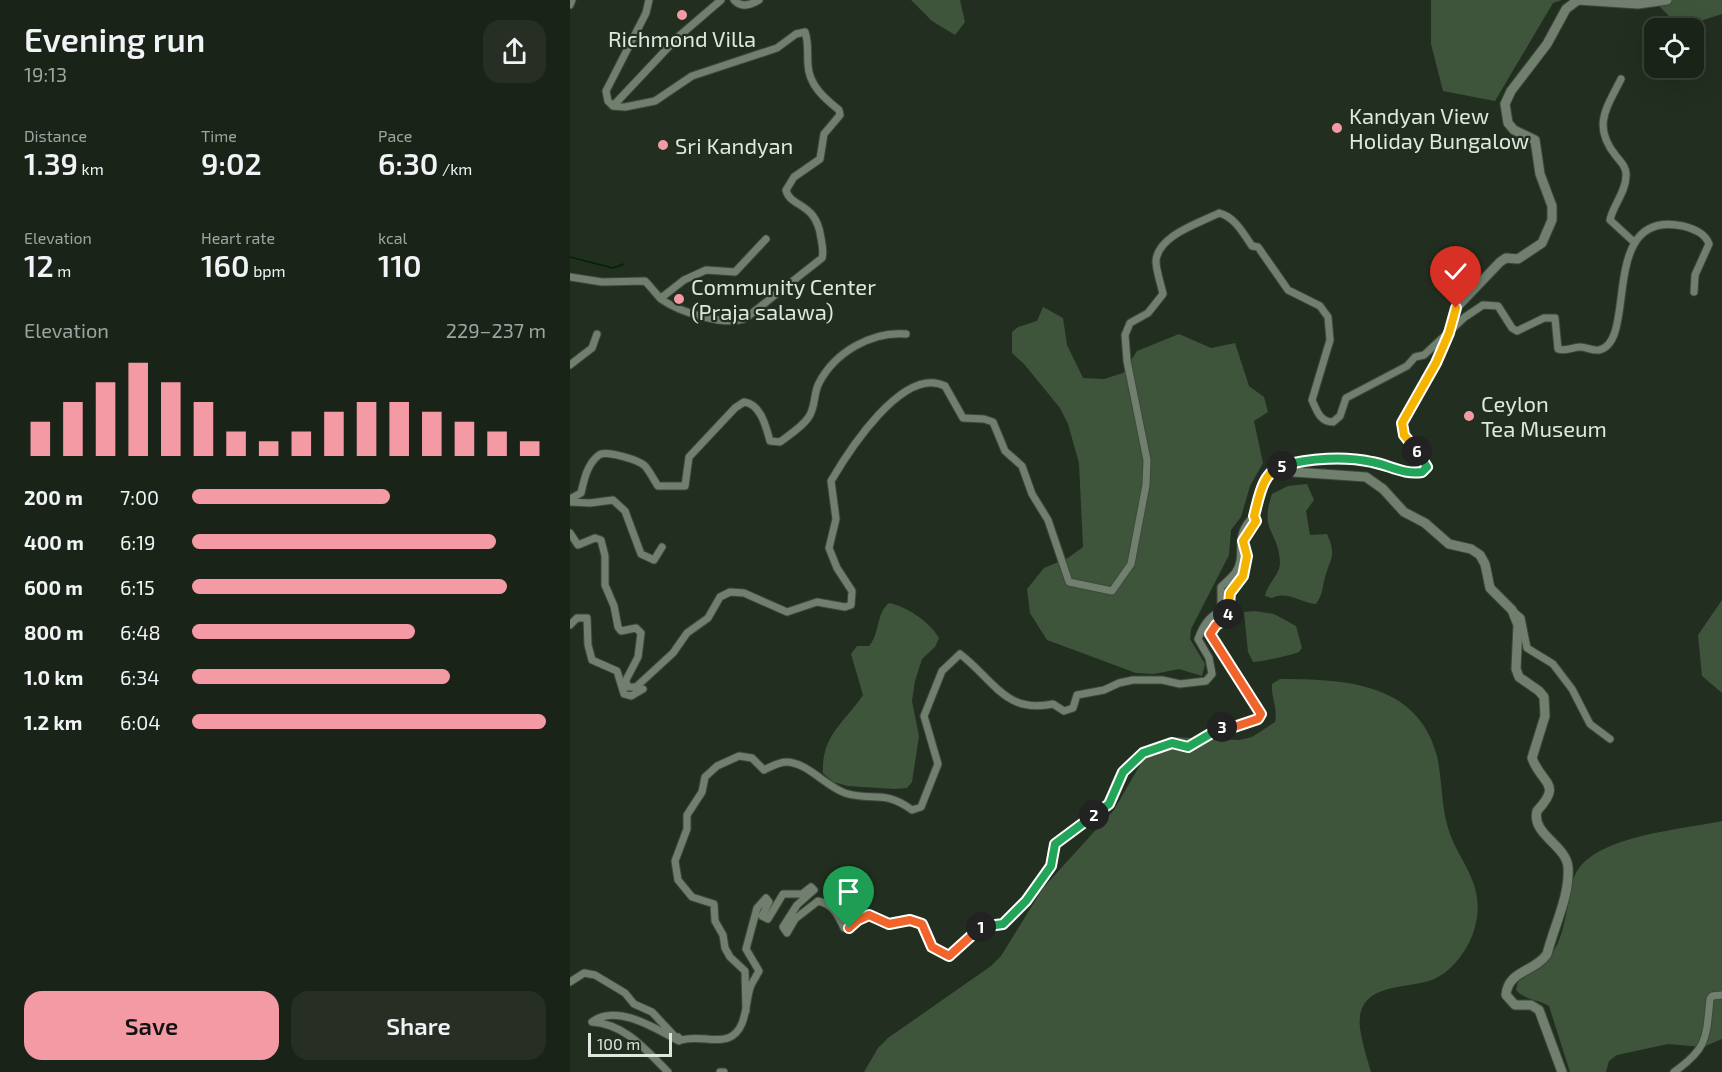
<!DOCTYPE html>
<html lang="en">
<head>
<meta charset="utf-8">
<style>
  :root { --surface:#1a2318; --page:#272f25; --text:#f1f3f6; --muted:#9fa4a2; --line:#384037; --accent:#f49aa5 }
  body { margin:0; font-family:"Exo 2",sans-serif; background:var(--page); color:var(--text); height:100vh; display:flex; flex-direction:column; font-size:22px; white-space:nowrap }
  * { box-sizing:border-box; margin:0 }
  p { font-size:20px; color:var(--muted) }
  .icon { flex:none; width:33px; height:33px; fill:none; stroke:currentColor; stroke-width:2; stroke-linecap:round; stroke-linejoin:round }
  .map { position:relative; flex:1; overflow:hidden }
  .panel { display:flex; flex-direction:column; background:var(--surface); width:570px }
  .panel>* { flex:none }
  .buttons { position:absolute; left:1074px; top:18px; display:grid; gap:12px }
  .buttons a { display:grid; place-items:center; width:60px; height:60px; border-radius:12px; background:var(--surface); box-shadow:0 6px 24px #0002,0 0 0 2px var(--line); font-size:30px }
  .scale { position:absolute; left:18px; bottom:15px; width:84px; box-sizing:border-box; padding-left:6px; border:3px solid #dfe7de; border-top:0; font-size:16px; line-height:21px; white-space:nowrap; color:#dfe7de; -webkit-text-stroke:4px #222f20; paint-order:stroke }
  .pin { position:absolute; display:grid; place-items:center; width:51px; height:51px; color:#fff; margin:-62px -26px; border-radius:50% 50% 50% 0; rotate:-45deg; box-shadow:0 0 6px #0007 }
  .pin .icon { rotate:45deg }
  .km { position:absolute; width:30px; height:30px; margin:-15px; border-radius:50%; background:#222; color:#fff; font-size:16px; line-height:30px; text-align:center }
  .round { display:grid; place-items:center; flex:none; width:63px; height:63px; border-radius:18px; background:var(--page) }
  .head { display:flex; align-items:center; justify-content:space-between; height:102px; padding:0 24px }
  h1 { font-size:33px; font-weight:600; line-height:45px }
  .metrics { display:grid; grid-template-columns:repeat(3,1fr); gap:9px; height:102px; padding:6px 24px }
  .metrics div { display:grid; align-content:center }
  .metrics b { font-size:30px; font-weight:600 }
  .metrics small { font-size:16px; font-weight:400 }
  .metrics p { font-size:16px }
  .chart { height:168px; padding:12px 24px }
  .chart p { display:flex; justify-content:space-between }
  .chart svg { width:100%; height:108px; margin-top:6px; stroke:var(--accent); stroke-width:6 }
  .action { display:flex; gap:12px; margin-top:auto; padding:12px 24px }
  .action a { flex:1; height:69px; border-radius:18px; background:var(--accent); color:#111; font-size:24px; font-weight:600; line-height:69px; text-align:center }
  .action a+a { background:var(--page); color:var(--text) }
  ul { padding:0 24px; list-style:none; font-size:20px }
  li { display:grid; grid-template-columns:96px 72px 1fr; align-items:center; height:45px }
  li i { height:15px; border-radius:8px; background:var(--accent) }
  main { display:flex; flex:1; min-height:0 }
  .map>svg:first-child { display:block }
</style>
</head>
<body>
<main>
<section class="panel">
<div class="head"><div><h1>Evening run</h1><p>19:13</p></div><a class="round"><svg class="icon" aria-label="share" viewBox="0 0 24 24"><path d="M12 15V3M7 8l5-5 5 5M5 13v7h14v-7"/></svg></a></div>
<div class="metrics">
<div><p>Distance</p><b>1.39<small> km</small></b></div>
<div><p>Time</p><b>9:02</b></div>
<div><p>Pace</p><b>6:30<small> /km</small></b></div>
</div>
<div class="metrics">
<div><p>Elevation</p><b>12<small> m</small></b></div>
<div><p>Heart rate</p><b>160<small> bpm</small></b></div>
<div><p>kcal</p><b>110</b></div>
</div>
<div class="chart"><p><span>Elevation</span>229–237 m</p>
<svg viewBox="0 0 160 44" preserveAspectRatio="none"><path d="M5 44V30M15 44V22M25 44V14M35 44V6M45 44V14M55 44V22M65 44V34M75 44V38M85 44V34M95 44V26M105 44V22M115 44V22M125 44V26M135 44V30M145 44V34M155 44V38"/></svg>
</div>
<ul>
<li><b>200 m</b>7:00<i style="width:56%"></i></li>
<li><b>400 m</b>6:19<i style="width:86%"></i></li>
<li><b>600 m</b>6:15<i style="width:89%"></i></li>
<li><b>800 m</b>6:48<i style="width:63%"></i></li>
<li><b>1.0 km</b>6:34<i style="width:73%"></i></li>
<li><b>1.2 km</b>6:04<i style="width:100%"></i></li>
</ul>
<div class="action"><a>Save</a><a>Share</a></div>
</section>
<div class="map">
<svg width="1152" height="1072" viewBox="0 0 1152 1072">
  <rect width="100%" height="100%" fill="#222f20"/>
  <path fill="#3e553b" d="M341,0H390L395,22L385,35L362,21Z
    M861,0H992L983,3L925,101L873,91L861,44Z
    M1083,0H1152V14L1127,22L1106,23Z
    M473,307L493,318L497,345L513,378L534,379L553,373L567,351L609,334L641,348L665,343L679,386L694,397L698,412L684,421L693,463L680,486L671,517L661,530L659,555L621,629L620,639L635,664L632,676L609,669L584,674L566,673L477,640L460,613L457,589L474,568L498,558L513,547L509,463L498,424L490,408L454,364L442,353V332L448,327L467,321Z
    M737,484L744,500L736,511L740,535L757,534C768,558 759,559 754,581C752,591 752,595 746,604C732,603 716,590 702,598L695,596C697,583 710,576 710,562C708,529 689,532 702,494L718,486Z
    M1152,600V693L1132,676L1128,635Z
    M319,603C336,606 360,622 369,638L365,647L352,659L345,681L342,701L349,736L342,782L337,788L325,789L278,786L263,782L253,773C251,736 274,723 293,695L281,654L287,646H299C310,634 306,613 319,603Z
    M685,611L704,614L726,626L732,648L729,652C723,655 689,662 683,662L678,652L674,612Z
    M710,679C773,679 848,682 867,756C872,778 871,802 877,824C886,861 917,881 905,927C900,947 883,971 864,979C840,990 785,980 790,1028C792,1043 797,1058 801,1072H294L308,1048L318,1038L421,966L431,956L473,888L544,810L578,751L602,737L669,740L682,737L705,722C708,707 701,698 702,684Z
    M1152,821V1039L1133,1047L1098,1044L1047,1055L1039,1061L1036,1072H1000L979,1006C968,999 954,1000 946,990L948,982C988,954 989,949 999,901C1001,890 1002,876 1010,867C1035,835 1114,829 1152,821Z"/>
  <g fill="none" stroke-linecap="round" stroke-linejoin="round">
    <path stroke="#002300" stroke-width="1.5" d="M0,257L43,268L54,264"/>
    <g stroke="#3e493c" stroke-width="9">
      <path id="street" d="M164,0C171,8 181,5 189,0
        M0,5L2,0
        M1051,79C1036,109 1022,126 1046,156C1051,162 1057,168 1056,176C1056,192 1043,205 1040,220L1065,243
        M43,106L108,37L151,0
        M0,277L32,282L75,281C81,287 86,294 91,299C109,312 156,327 176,318L252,258C254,251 252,245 251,238C246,201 220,208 216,190L224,177L250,159L254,134L270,115L269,110C254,98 239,85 238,65C237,53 239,43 235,32L226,34L207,48L122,76L85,101L55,107L43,106L38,101L36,91L76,13L79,0
        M91,298L114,280L136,270L165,272L196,239
        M0,365L22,348L27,334
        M0,499L11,493C14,480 17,464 29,455C36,450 69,460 75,466C80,472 84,480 88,486H115L119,457L165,408L174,402C191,404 196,427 200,441L210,442C219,435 232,427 238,418C246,408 243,394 249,383C265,352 302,331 336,334
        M0,502L20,503L43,500L55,511L71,554L84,560L92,547
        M684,516C693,487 691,472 723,463
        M0,533L8,545L25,538L31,540L35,556V585L44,606L48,627L51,631L66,628L71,633L68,657L56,680L57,687H66L103,653L117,633L138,618L150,597L160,592L174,593L217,612L247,602L275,607L281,605L282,591L267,568L259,548L266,519L261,481C278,452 333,365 375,386L393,418L414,419L423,422L435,451L452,466L462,494L478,520L499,582L542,591L561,564L576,485L577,460L557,361L555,335L560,323L578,313L593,294C591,284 586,271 586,261C588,235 630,223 649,213C665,217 673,233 682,246L688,247L718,290L750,306L758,317L760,340L742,400C747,411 750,422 763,422L770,416L776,398L837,366L845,357L854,355L895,317L913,305L928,306L942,328L947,331L974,318H985L988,349C996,352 1002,347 1010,347C1016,347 1023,351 1029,350C1069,342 1027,208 1113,226C1124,229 1135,233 1139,244L1125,275L1124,292
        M944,612L951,618L957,648L983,664L1002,689L1020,724L1040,739
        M0,625L7,618H17L18,645L22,660L47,671L54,694L61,696L73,689L66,687
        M0,982L14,973L25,975L55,993L64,1004L82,1012L109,1041C85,1028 46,1003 22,1022C55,1024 75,1049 98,1072
        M108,1037L111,1040C130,1035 144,1043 158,1038C177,1031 175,1004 180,988C182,982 186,977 189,971L176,949L187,908L196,898L199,902L192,916L198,919L213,894H232L241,887L244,890L227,905L213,927L217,933L225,919L248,901C263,904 268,915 274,928H279L288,920L299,915L319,924L341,920L352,924L362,947L379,956L410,927L433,924L456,901L481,866L485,844L539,804L553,772L573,753L602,743L618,747L650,727H664L688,719L691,714L689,709L640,634L646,625L658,618L660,593L673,576L677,556L673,541L686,521L684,516C661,537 678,555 665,573C661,578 655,583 651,587V611C638,617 633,626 628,639L639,658L642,674L636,681L610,684L592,680H563L549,683L534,690L507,695L503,708L494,711L483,704C435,714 424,680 390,654L372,671L354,716L368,764L351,807L342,810C313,789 303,802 275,793C255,786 237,762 216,762C209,762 200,767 194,770L182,758L169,756L147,766L135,777L132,792L117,815V829L105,861L108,880L122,897L144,904L145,921L153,935L155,948L160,957L175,971L176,1011
        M150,1072H154
        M1104,1072C1138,1048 1136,1038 1140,999L1142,996L1152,995"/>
    </g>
    <g stroke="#3e493c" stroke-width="11">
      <path id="secondary" d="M992,1072L969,1010L961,1005H945L936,995C938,970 965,972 977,954C984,926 1000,896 998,867C996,845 961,834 967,811C993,783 972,785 962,758L975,716L974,697L969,691L949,677L946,669L948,625L942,610L920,588L915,564L910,555L901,549L879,544L855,523L834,512L813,489L796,477L724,472L720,471V466L723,463C748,460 777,456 802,462C820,466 834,474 852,472L857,467L834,435L832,423L866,363L879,333L886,308L930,262L936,258L948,259L972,243L982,220V206L970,174L965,140L944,130L938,123L935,104L941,91L977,44L996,9L1008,0L1068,4L1097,0"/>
    </g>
    <use href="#street" stroke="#71806e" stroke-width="7"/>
    <use href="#secondary" stroke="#71806e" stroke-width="9"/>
  </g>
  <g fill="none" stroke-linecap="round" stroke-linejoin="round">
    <g stroke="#fff" stroke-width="12">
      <path id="split-1" d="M279,928L288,920L299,915L319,924L340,920L352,924L362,947L379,956L411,927"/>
    </g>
    <g stroke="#fff" stroke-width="12">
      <path id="split-2" d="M411,927L433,924L456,901L481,866L485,844L524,815"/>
    </g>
    <g stroke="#fff" stroke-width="12">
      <path id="split-3" d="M524,815L539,804L553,772L573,753L602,743L618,747L652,727"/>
    </g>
    <g stroke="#fff" stroke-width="12">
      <path id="split-4" d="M652,727H664L688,719L691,714L640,634L646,625L658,618V614"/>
    </g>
    <g stroke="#fff" stroke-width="12">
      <path id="split-5" d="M658,614L660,593L673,576L677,556L673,541L686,521L684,516C689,498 692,472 712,466"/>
    </g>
    <g stroke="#fff" stroke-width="12">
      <path id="split-6" d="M712,466C739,458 775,456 802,462C819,465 834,475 852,472L857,467L847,451"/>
    </g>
    <g stroke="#fff" stroke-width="12">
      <path id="split-7" d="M847,451L834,435L832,423L866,363L879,333L886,308"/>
    </g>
    <use href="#split-1" stroke="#f0652b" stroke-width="8"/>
    <use href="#split-2" stroke="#22a559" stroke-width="8"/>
    <use href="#split-3" stroke="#22a559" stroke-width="8"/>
    <use href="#split-4" stroke="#f0652b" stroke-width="8"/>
    <use href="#split-5" stroke="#f5b400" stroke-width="8"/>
    <use href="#split-6" stroke="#22a559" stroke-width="8"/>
    <use href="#split-7" stroke="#f5b400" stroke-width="8"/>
  </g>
  <g fill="#f49aa5" stroke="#222f20" stroke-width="2">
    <circle cx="112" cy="15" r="6"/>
    <circle cx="767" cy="128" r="6"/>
    <circle cx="93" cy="145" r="6"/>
    <circle cx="109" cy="299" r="6"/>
    <circle cx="899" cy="416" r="6"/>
  </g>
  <g text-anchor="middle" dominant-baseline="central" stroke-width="4.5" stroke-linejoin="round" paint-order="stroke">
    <g font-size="22" fill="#dfe7de" stroke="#222f20" text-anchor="start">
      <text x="112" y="38" text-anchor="middle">Richmond Villa</text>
      <text x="779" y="115">Kandyan View<tspan x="779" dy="25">Holiday Bungalow</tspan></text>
      <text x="105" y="145">Sri Kandyan</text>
      <text x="121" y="286">Community Center<tspan x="121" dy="25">(Praja salawa)</tspan></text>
      <text x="911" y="403">Ceylon<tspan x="911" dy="25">Tea Museum</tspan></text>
    </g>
  </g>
</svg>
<div class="buttons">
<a><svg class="icon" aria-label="locate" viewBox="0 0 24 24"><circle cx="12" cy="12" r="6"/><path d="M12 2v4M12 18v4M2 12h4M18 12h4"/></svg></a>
</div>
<div class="scale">100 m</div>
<div class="pin" style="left:279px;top:928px;background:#1e9e55"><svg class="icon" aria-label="arrive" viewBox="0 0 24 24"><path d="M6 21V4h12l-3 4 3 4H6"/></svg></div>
<div class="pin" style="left:886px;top:308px;background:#d93025"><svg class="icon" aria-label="check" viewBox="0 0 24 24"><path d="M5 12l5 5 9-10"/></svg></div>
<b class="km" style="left:411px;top:927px">1</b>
<b class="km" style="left:524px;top:815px">2</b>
<b class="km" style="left:652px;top:727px">3</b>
<b class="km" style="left:658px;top:614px">4</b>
<b class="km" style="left:712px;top:466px">5</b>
<b class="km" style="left:847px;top:451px">6</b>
</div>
</main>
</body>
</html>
